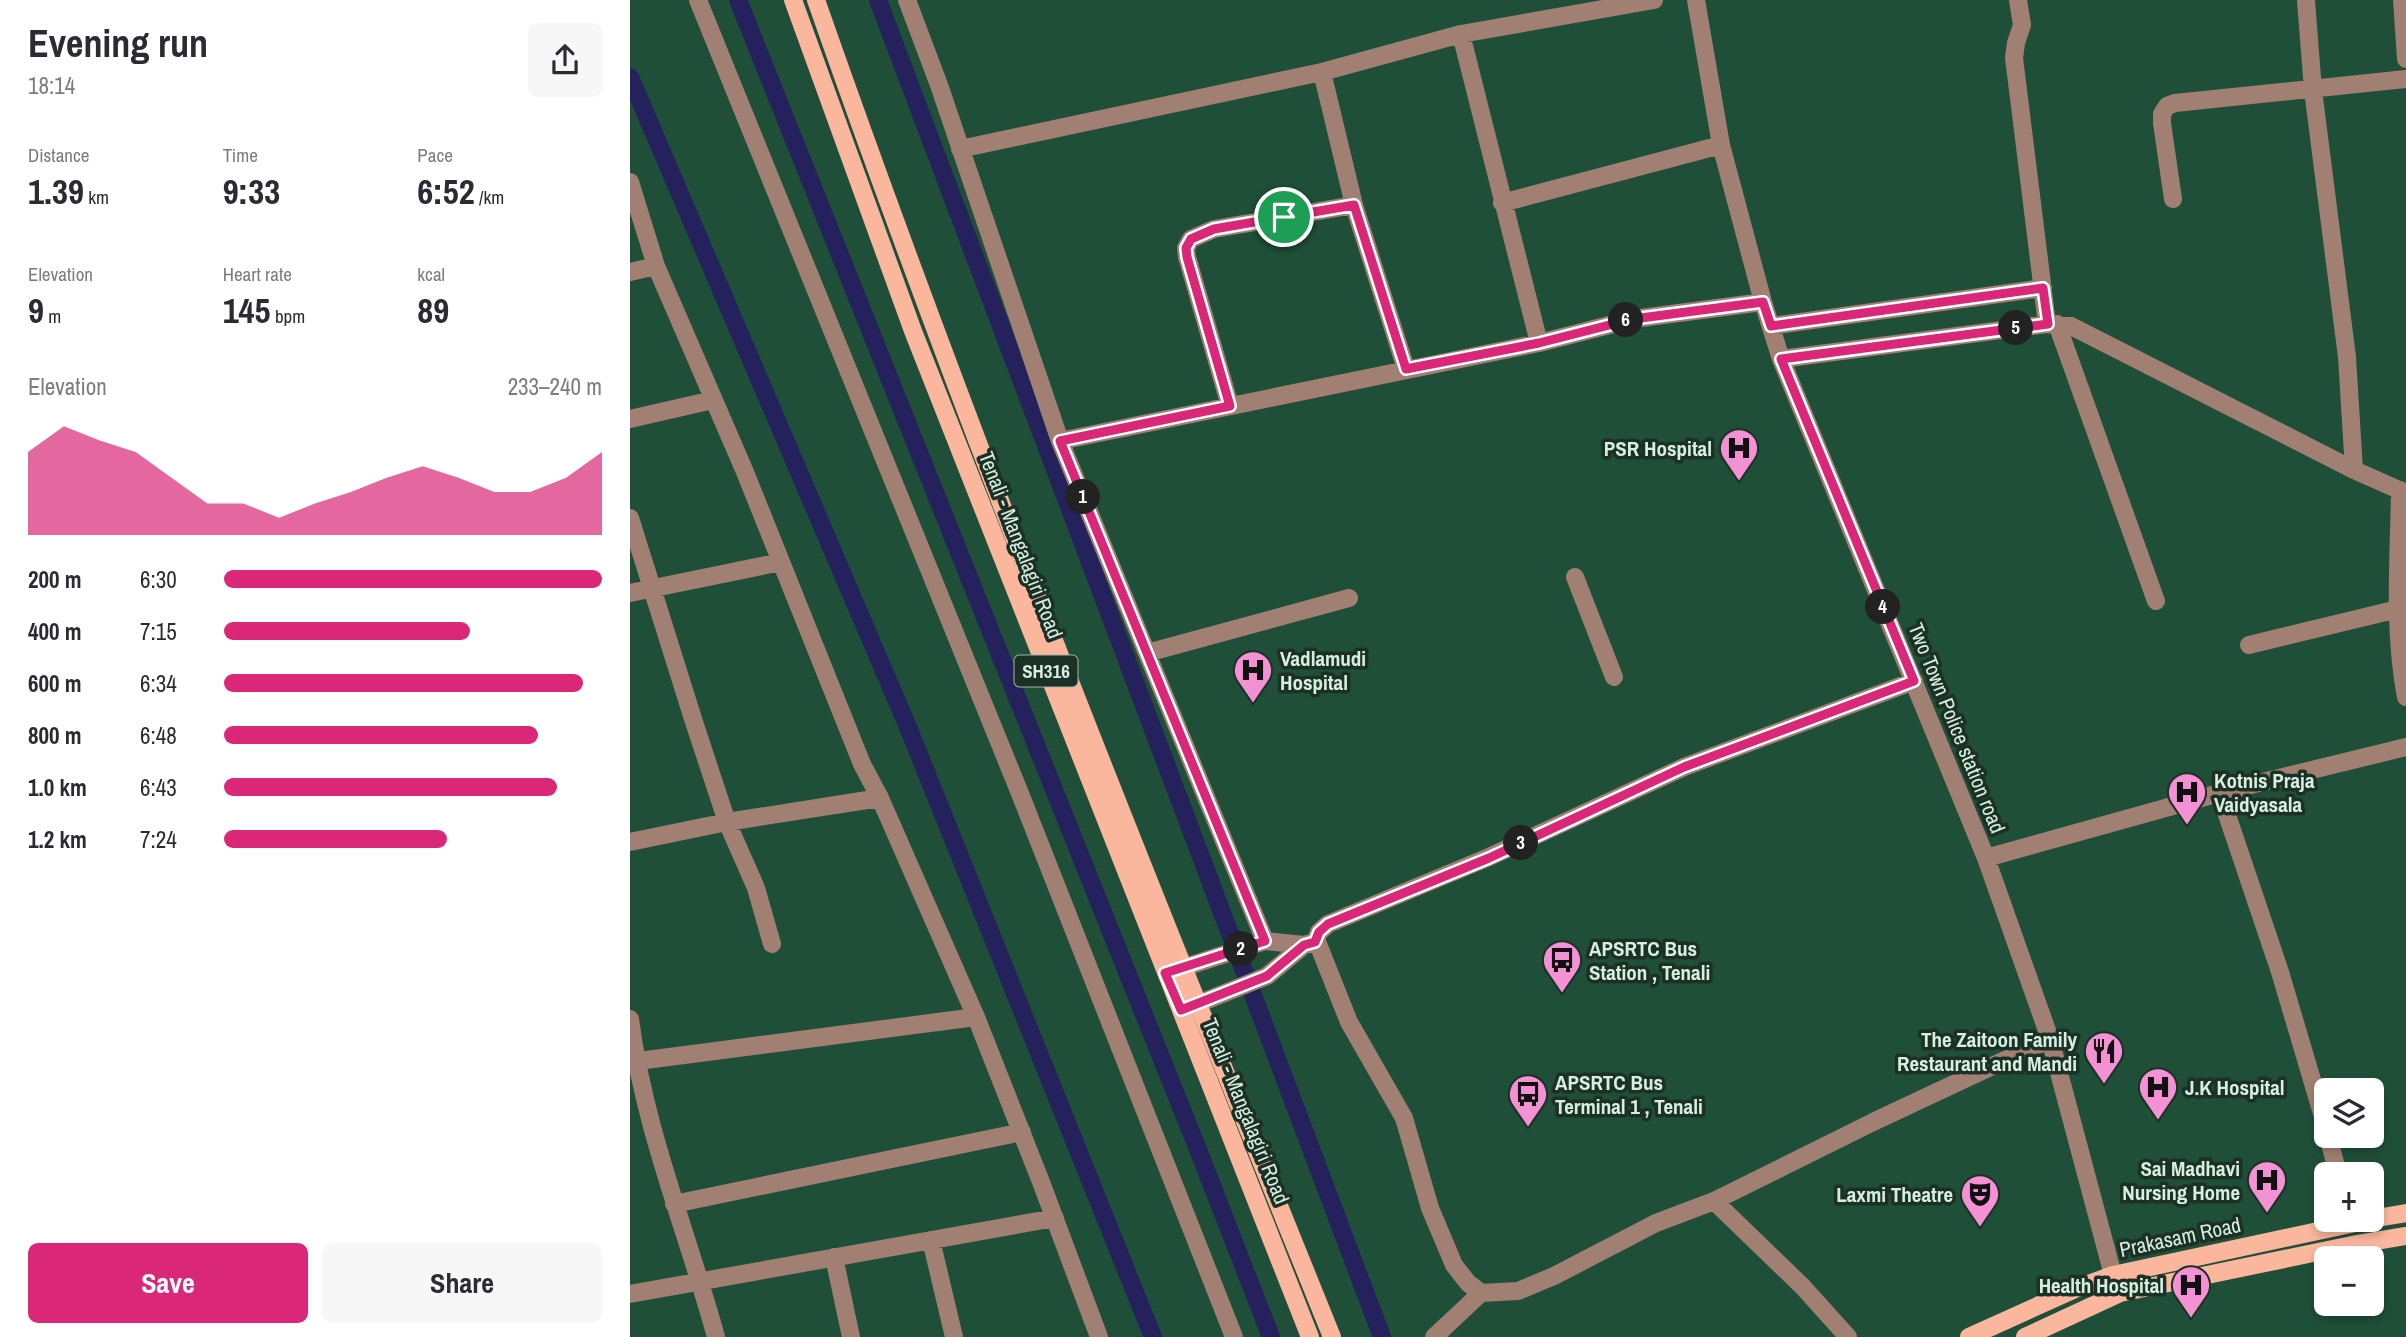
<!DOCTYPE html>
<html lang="en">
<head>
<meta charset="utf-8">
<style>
  :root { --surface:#fff; --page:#f7f7f7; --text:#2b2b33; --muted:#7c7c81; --accent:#db2777 }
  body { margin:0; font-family:"Archivo Narrow",sans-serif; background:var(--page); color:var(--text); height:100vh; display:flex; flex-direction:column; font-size:26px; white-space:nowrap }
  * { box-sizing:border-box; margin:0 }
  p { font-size:23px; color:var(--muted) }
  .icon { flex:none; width:38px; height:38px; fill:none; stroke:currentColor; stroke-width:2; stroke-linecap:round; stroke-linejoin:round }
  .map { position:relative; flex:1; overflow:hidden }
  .sheet { display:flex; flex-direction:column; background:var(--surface); width:630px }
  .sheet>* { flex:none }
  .buttons { position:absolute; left:1684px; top:1078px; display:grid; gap:14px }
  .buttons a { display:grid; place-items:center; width:70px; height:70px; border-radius:10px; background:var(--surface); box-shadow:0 4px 10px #0003; font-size:35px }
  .pin { position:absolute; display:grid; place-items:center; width:60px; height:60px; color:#fff; margin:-30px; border:4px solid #fff; border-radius:50%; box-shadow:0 2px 7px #0007 }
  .km { position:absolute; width:35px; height:35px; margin:-18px; border-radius:50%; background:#222; color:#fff; font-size:19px; line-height:35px; text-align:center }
  .round { display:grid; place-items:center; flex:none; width:74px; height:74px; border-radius:10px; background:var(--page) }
  .headline { display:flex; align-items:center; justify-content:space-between; height:119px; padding:0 28px }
  h1 { font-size:38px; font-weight:700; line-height:52px }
  .figures { display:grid; grid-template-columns:repeat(3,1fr); gap:10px; height:119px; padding:7px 28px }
  .figures div { display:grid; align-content:center }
  .figures b { font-size:35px; font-weight:700 }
  .figures small { font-size:19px; font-weight:400 }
  .figures p { font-size:19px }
  .chart { height:196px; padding:14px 28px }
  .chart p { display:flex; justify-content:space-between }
  .chart svg { width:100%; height:126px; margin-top:7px; fill:var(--accent); opacity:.7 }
  .primary-button { display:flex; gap:14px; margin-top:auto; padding:14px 28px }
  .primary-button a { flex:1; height:80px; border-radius:10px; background:var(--accent); color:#fff; font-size:28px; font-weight:700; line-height:80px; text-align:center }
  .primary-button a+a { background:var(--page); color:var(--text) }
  ul { padding:0 28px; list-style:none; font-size:23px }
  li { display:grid; grid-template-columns:112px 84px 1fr; align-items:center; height:52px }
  li i { height:18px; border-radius:9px; background:var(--accent) }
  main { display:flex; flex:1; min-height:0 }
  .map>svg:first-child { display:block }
</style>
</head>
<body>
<main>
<section class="sheet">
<div class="headline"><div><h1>Evening run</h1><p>18:14</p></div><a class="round"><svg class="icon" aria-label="share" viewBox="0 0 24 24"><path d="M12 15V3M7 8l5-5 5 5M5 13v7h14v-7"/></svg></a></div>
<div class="figures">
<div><p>Distance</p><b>1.39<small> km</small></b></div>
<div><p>Time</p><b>9:33</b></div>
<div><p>Pace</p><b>6:52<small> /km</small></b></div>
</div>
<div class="figures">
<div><p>Elevation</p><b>9<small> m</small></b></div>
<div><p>Heart rate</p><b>145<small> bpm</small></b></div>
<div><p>kcal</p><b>89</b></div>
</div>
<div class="chart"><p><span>Elevation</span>233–240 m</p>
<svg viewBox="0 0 160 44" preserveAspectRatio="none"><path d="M0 44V15L10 6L20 11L30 15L40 24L50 33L60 33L70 38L80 33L90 29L100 24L110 20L120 24L130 29L140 29L150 24L160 15V44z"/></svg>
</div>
<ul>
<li><b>200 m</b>6:30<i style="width:100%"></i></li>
<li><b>400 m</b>7:15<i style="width:65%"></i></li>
<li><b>600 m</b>6:34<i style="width:95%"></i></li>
<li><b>800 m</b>6:48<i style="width:83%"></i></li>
<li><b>1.0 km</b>6:43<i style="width:88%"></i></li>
<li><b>1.2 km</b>7:24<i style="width:59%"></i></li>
</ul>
<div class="primary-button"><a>Save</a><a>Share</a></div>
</section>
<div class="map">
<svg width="1776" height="1337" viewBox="0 0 1776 1337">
  <rect width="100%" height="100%" fill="#1f4f39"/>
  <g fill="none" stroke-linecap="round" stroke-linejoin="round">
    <path stroke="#24215d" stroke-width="18" d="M108,0L569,1152L641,1337
      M248,0L752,1337
      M0,77L278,727L523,1337"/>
    <path stroke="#a17f73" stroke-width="18" d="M68,0L389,791L604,1337
      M277,0L309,85L430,441L635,941
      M1066,0L1091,145L1133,302L1151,359L1356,858L1420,1039L1483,1275
      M1388,0L1392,25L1386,43L1384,58L1417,324
      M1772,0L1776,59
      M1676,1L1683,90L1717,357L1724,470
      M831,34L909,343
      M692,72L724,205L776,369
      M330,149L692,72L831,34L1024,0
      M0,182L26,266L115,472L232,764L250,798L346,1017L411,1182L469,1337
      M1543,199L1532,123V114L1537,106L1545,103L1776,79
      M872,203L1091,145
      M0,272L26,266
      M1427,324L1526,601
      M1141,326L1413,288
      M1151,359L1417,324L1441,326L1724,470L1776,493
      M600,406L557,257L556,248L561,239L584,229L724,205
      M0,419L83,400
      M430,441L909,343L1003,319L1133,302
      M1770,490C1769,559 1763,629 1776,697
      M0,518L64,722L97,822L126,888L142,944
      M945,577L984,677
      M0,593L151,562
      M1619,645L1768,609
      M517,653L719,598
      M1590,794L1650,972L1696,1127
      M0,842L97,822L250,798
      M1356,858L1600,790L1776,747
      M685,942L689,932L698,924L859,857L1054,767L1284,681
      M540,972L635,941L674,945L685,942L688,944L719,1022L774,1118L800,1208L824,1265L838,1283L851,1293L888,1291L924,1276L1026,1223L1084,1201L1173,1287L1218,1337
      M555,1009L637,976L674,945
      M0,1019C14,1129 57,1231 86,1337
      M0,1062L346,1017
      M1698,1136L1708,1174
      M1084,1201L1243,1122L1420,1039
      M44,1204L392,1132
      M301,1240L324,1337
      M204,1257L221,1337
      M0,1294L425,1218
      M804,1337L851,1293"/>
    <path stroke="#fbb69e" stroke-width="18" d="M163,0L283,331L680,1337
      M186,0C344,451 523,894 702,1337
      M1741,1219L1776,1213
      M1339,1337L1445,1289L1483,1275L1739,1220
      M1395,1337L1490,1293L1722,1245L1776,1236"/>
  </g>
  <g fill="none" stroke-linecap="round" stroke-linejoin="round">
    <g stroke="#fff" stroke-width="14">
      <path id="route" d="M724,205L776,369L909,343L1003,319L1133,302L1141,326L1413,288L1418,324L1151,359L1284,681L1054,767L859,858L698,924L689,932L685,942L674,945L637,976L551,1010L535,973L635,941L430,441L600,406L557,257L556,248L561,239L584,229Z"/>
    </g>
    <use href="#route" stroke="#db2777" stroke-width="9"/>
  </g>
  <defs>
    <g id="hospital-pin" transform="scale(2.0125)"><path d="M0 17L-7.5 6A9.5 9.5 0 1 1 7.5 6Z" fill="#f491d4" stroke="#1c3025"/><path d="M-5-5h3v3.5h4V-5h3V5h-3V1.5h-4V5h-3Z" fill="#111"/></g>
    <g id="bus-pin" transform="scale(2.0125)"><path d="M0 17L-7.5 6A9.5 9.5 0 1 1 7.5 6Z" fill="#f491d4" stroke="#1c3025"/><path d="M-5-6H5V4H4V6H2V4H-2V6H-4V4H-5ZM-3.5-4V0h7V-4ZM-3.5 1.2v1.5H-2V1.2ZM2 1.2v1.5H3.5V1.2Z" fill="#111"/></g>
    <g id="restaurant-pin" transform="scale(2.0125)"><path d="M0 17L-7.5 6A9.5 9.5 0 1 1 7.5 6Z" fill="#f491d4" stroke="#1c3025"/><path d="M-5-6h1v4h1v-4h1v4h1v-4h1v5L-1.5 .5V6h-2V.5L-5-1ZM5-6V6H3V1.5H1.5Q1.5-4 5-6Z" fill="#111"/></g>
    <g id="theatre-pin" transform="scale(2.0125)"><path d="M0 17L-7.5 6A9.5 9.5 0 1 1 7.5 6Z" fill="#f491d4" stroke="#1c3025"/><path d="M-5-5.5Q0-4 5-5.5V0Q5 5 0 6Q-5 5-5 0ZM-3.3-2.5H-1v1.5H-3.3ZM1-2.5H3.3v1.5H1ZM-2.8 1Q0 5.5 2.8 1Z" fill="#111"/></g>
  </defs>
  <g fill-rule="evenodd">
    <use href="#hospital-pin" x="1109" y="448"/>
    <use href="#hospital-pin" x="623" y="670"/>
    <use href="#hospital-pin" x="1557" y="792"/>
    <use href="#bus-pin" x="932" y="960"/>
    <use href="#restaurant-pin" x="1474" y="1051"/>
    <use href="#hospital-pin" x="1528" y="1087"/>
    <use href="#bus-pin" x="898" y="1094"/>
    <use href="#hospital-pin" x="1637" y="1180"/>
    <use href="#theatre-pin" x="1350" y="1194"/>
    <use href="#hospital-pin" x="1561" y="1285"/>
  </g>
  <g text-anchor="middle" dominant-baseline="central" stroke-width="7" stroke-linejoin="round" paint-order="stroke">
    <rect fill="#1c3025" stroke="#9eb6a9" stroke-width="2" x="384.5" y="655.5" width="63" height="31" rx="5"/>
    <g font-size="19" font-weight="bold" fill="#d6efe1">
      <text x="416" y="671">SH316</text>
    </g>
    <g font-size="21" font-weight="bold" fill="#d6efe1" stroke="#1c3025" text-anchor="end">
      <text x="1082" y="448">PSR Hospital</text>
      <text x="650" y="658" text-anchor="start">Vadlamudi<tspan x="650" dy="24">Hospital</tspan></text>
      <text x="1584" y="780" text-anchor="start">Kotnis Praja<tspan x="1584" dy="24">Vaidyasala</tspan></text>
      <text x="959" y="948" text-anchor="start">APSRTC Bus<tspan x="959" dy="24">Station , Tenali</tspan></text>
      <text x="1447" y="1039">The Zaitoon Family<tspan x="1447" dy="24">Restaurant and Mandi</tspan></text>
      <text x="925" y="1082" text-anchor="start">APSRTC Bus<tspan x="925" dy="24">Terminal 1 , Tenali</tspan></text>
      <text x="1555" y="1087" text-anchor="start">J.K Hospital</text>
      <text x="1610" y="1168">Sai Madhavi<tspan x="1610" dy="24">Nursing Home</tspan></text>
      <text x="1323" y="1194">Laxmi Theatre</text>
      <text x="1534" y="1285">Health Hospital</text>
    </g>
    <g font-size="21" fill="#d6efe1" stroke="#1c3025">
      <text transform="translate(391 545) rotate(69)">Tenali - Mangalagiri Road</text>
      <text transform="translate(1327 728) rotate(68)">Two Town Police station road</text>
      <text transform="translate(616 1111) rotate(68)">Tenali - Mangalagiri Road</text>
      <text transform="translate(1550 1237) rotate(-12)">Prakasam Road</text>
    </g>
  </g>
</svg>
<div class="buttons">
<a><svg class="icon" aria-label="layers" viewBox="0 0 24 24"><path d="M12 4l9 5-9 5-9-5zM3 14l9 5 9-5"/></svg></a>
<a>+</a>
<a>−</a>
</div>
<div class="pin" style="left:654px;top:217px;background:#1e9e55"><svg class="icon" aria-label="arrive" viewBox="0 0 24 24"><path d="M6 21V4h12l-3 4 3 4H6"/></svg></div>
<b class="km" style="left:453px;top:497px">1</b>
<b class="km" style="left:611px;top:949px">2</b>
<b class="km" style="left:891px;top:843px">3</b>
<b class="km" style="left:1253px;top:607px">4</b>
<b class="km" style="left:1386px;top:328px">5</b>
<b class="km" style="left:996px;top:320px">6</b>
</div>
</main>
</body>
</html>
